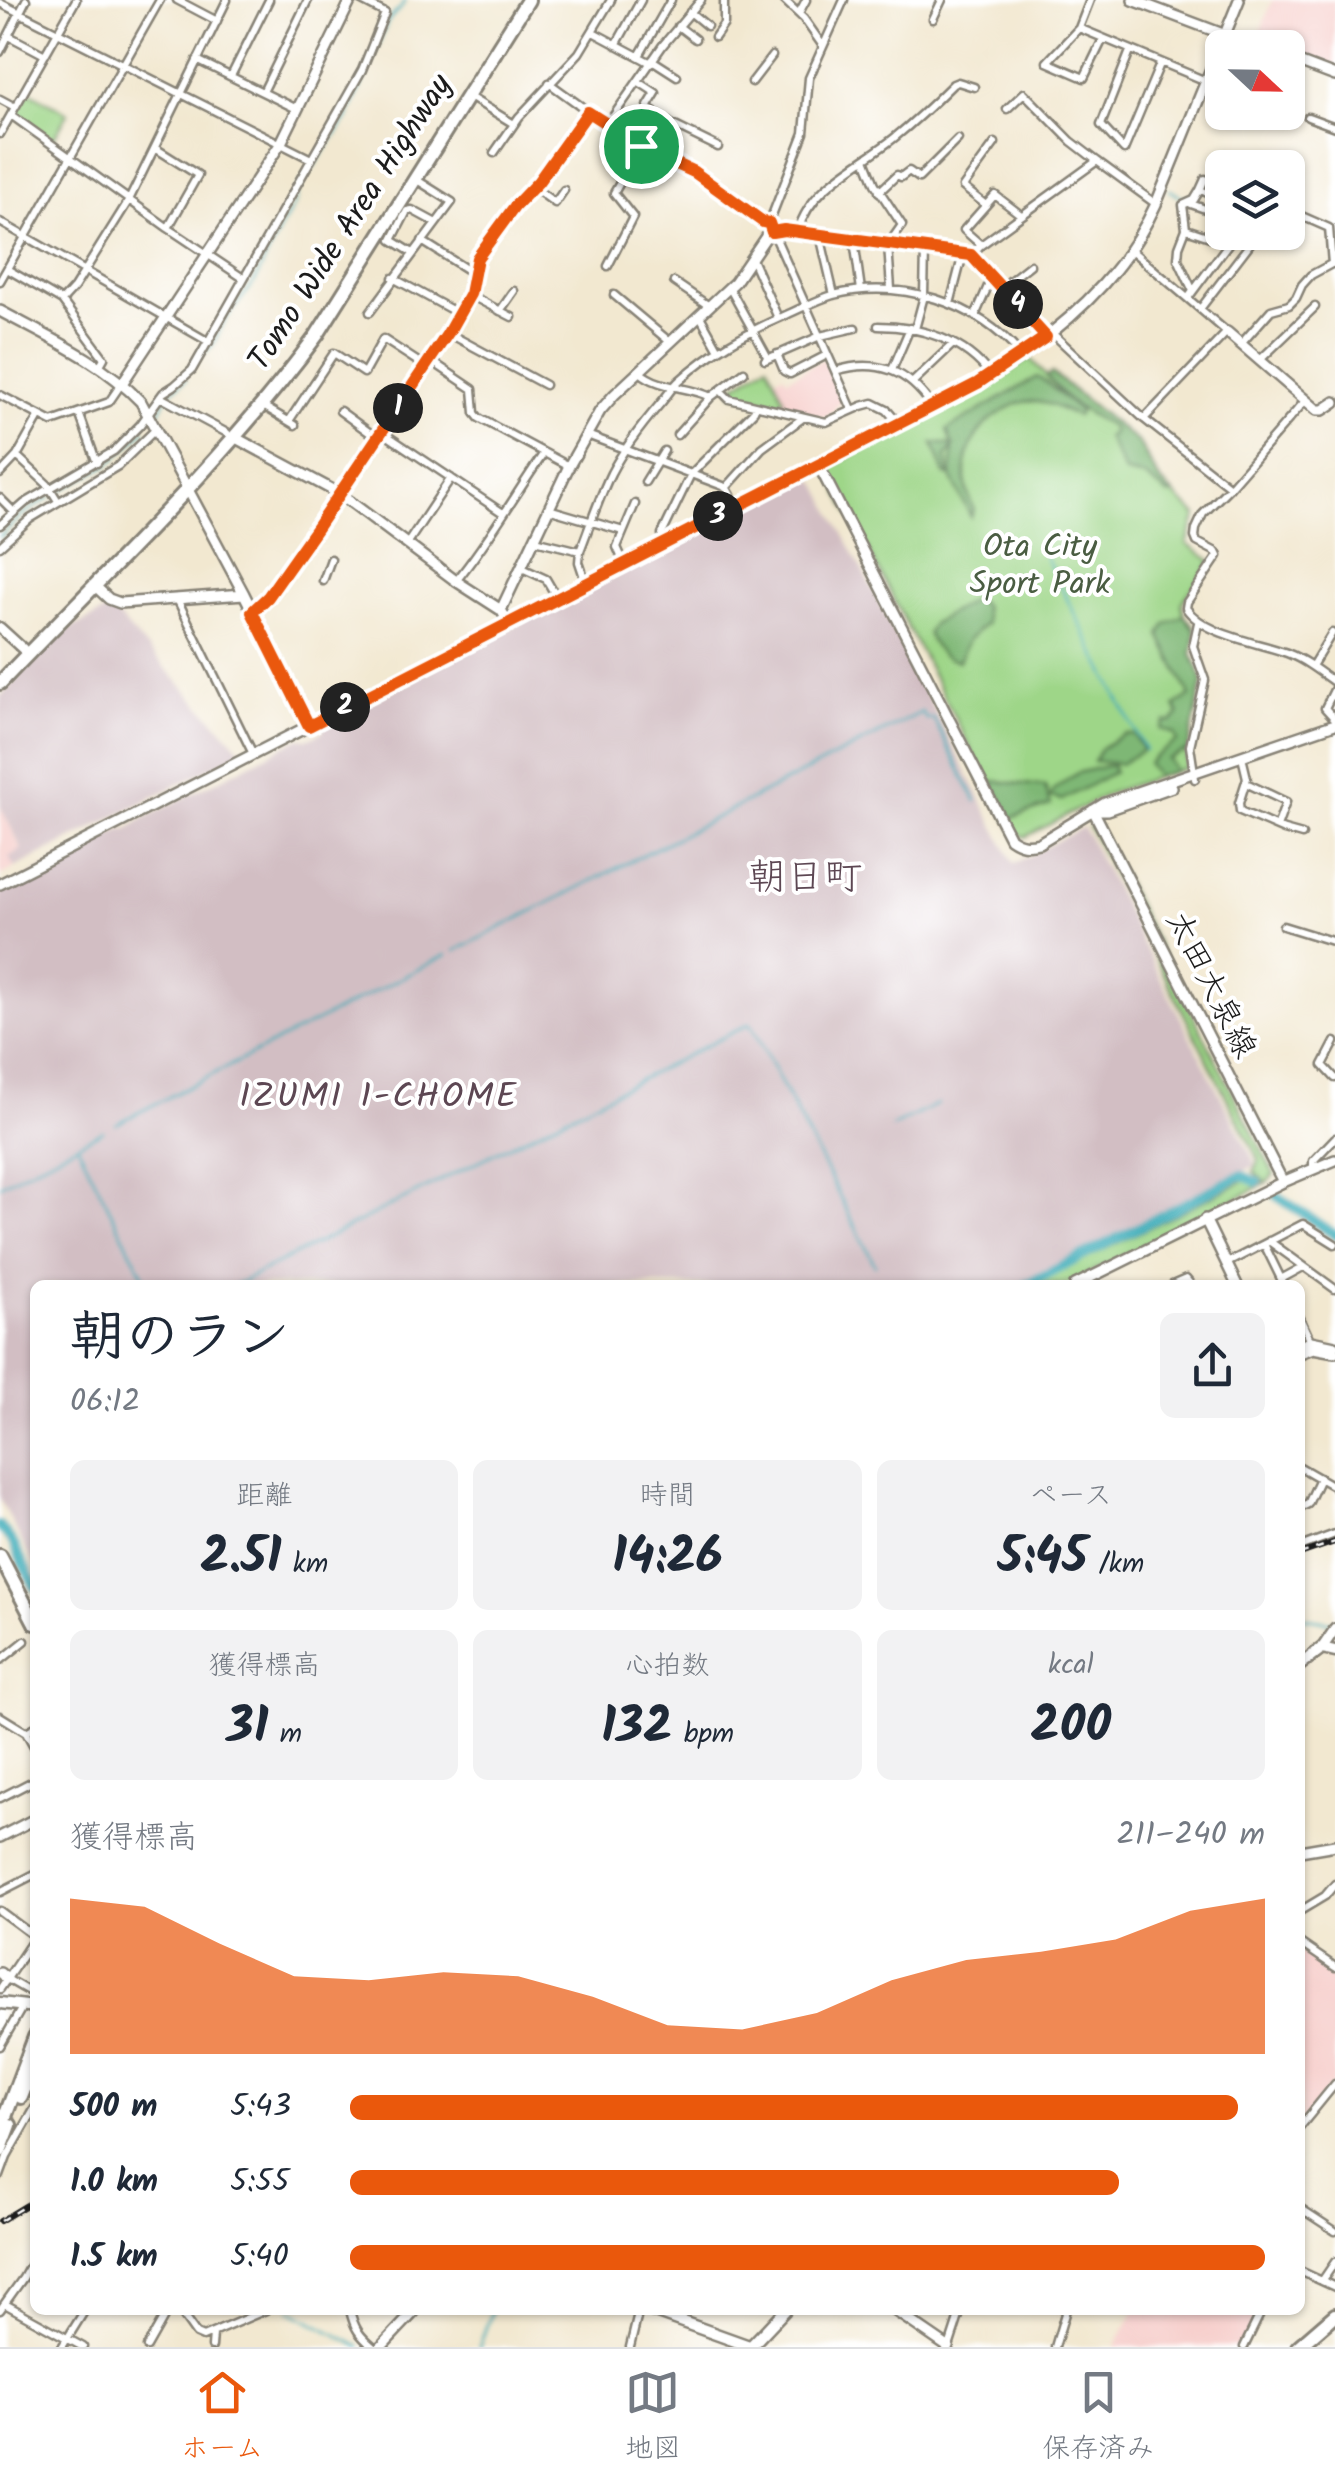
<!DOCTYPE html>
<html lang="ja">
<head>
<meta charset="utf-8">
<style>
  :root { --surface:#fff; --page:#f2f2f3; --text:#1f2937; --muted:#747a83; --line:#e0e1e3; --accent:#ea580c }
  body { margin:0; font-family:Kalam,"Klee One",sans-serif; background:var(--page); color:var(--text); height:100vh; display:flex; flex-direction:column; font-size:38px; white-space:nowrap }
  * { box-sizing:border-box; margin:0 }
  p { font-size:32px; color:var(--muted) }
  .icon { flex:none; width:55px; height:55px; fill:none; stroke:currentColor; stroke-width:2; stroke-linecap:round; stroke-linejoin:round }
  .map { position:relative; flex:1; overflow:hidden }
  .panel { position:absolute; left:30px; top:1280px; width:1275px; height:1035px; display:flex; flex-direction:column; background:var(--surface); border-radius:15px; box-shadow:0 2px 8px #0004 }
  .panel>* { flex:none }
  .needle { width:65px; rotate:112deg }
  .tools { position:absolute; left:1205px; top:30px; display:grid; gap:20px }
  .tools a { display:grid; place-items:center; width:100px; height:100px; border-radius:15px; background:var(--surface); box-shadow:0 2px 8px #0004; font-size:50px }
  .pin { position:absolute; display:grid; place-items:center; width:85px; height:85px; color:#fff; margin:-42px; border:5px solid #fff; border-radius:50%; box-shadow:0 2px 10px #0007 }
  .km { position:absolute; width:50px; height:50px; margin:-25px; border-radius:50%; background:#222; color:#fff; font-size:28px; line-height:50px; text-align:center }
  .round { display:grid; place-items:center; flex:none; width:105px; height:105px; border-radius:15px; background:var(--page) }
  .overview { display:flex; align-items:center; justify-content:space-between; height:170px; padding:0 40px }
  h1 { font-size:55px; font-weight:700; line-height:75px }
  .figures { display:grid; grid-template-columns:repeat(3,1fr); gap:15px; height:170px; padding:10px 40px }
  .figures div { display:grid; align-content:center; border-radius:15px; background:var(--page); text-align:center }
  .figures b { font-size:50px; font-weight:700 }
  .figures small { font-size:28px; font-weight:400 }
  .figures p { font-size:28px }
  .chart { height:280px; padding:20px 40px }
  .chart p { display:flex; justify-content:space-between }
  .chart svg { width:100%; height:180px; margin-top:10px; fill:var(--accent); opacity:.7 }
  ul { padding:0 40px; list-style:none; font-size:32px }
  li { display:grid; grid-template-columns:160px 120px 1fr; align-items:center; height:75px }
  li i { height:25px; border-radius:12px; background:var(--accent) }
  .tab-bar { display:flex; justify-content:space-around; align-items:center; height:140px; border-top:2px solid var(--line); background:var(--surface); font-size:28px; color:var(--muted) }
  .tab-bar a { display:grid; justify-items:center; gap:5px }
  .tab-bar .on { color:var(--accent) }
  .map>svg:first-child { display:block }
</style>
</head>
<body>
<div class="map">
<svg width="1335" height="2347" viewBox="0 0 1335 2347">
  <rect width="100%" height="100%" fill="#fff"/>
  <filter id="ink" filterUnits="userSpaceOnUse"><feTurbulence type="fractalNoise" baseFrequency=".01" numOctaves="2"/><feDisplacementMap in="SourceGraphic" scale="20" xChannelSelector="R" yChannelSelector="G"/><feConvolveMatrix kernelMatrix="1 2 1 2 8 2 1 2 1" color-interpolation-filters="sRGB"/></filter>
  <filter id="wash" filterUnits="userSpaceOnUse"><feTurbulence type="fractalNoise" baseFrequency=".0048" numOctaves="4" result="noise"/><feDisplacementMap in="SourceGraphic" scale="40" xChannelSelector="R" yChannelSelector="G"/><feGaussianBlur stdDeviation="2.25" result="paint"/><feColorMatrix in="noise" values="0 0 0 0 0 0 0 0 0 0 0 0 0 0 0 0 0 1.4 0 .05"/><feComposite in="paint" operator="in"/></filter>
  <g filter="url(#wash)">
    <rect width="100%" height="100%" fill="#f2e8d0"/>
    <path fill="#f7d0cd" d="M1272,0H1335V71L1288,52V48L1275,47L1257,41Z
      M824,359L842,400L828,416L823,417L777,404L784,399L774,378L784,374L787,379Z
      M0,806L22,850L10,857L15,868L0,876Z
      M1300,1951L1335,1974V2081L1300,2124Z
      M1135,2310H1253L1258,2313L1244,2347H1115Z"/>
    <path fill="#d2bec3" d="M807,479L816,481L1014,864L1083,827L1256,1165L1019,1285H35V1567L0,1499V891L121,829H128L141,820L300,738L307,739L314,736L322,732L324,726L641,560Z
      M113,608L119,618L243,751L15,868L9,857L22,849L0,806V697L59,634Z"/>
    <path fill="#9ed688" stroke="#5d7952" stroke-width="2.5" d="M29,91L68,113L52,141L17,116L16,112Z
      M1030,358L1070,403L1115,426L1143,450L1160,483L1197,515L1187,544L1212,561L1182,603L1184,615L1195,627L1189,656L1202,686L1187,746L1186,768L1114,791L1025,837L1013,831L826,468L992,383Z
      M768,364L784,399L777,404L733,393V387Z
      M1096,824L1274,1174L1267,1183L1065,1285H1033L1245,1180L1259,1185L1265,1182L1254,1172L1259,1161L1089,827Z"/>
    <path fill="#7eb774" stroke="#4d6a48" stroke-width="2.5" d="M1052,373L1139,443L1160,481L1173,493L1169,495L1145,477L1125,473L1107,437L1112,433V428L1070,402L1046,376Z
      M1037,377C1052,384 1065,402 1080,411L1077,416C1060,409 1043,399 1024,402C1016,403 1009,408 1002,412C967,433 956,472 974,510L971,517L951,477L953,447L946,457L949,476L945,475L933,443L952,445L947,430Z
      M975,598L983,605L986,623L968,640L959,661C940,659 935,649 927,633L932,624Z
      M1184,615L1196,632L1192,654L1203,681L1188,750L1168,759L1176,771L1157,777L1148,764C1154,755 1167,749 1177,741L1174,734L1161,729L1165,722H1172L1179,715L1175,706L1190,696L1160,635L1166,624Z
      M1124,734H1133L1143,750L1120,764L1094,761L1101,748Z
      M1106,766H1113L1114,772L1062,800L1051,797L1053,790L1077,773Z
      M991,781L1045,786L1051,805L1011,818Z"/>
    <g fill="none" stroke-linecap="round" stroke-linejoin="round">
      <path stroke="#3babb8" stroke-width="2.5" d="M1170,190C1178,195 1184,201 1193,196
        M205,352L213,344L225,320L255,281L280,229L295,203L297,190L348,117L388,21L401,8L405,0
        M159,413L169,393L186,379
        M58,492L108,465L145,430
        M0,537L22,515L51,497
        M1046,558L1145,750
        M455,951L922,712L926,719L933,718L976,801
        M116,1124L446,955
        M892,1127L938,1104
        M78,1146L148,1285
        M0,1185L103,1131
        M235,1285L749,1024L752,1027L875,1265
        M1300,1617L1333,1622
        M290,2310L360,2347
        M479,2347L492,2310"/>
      <path stroke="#3babb8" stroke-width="10" d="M1277,1196L1335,1235
        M1026,1285L1241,1175L1257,1182
        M0,1526L13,1543L35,1587"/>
    </g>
  </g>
  <g filter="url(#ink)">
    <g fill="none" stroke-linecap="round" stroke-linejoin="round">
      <g stroke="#878276" stroke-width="11">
        <path id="street" d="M177,0L217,21
          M784,0L804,19L823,46
          M844,0L809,78L804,133L769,223L852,409
          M1090,0L1079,28L1047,62L1084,78L1103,39
          M0,3L311,159
          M690,12L707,26
          M799,13L806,0
          M933,19L942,0
          M678,26L695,39
          M1079,28L1206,81
          M593,32L651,63
          M9,36L45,55
          M715,37L724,24V0
          M616,45L641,0
          M1130,51L1101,125L1124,150L1160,64
          M0,52L26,0
          M639,56L671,0
          M197,60L297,109
          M652,60L677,76
          M231,76L269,0
          M639,82L656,93L648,106L649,109L671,124L651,152
          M752,82L772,56
          M549,83L607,125L651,152L694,173L763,222L769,223
          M263,92L308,0
          M468,96L514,124
          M0,99L15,107
          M1007,109L1024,93L1071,141L1097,161
          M11,115L168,228L243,278
          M1308,117L1335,127
          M671,124L718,147
          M607,125L663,45L701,0
          M0,134L76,0
          M155,148L198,175L168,228
          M494,153L519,117L579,53L611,0
          M865,159L875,184L902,225L888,245L891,289
          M533,187L555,203L564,190
          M1200,190L1205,179L1222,185
          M879,192L897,175L901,177L909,171L919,178L958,139
          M1191,204L1222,215
          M986,205L963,187L995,143
          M1288,210L1329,228L1332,264
          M0,222L209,342
          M1186,229L1228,243
          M798,231C811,185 859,166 894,138C915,121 934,103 953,84L958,82L974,87
          M820,235L834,295
          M854,240L861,290
          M422,241L474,274
          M981,245L964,230L995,195L1021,215
          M1131,250L1227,332L1144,419
          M413,253L392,240L407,211L412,210L436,223
          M971,255L981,245L1097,161L1156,204
          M751,257L778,318
          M608,266L633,217L614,193L641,146
          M7,269L62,301L104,358L100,365
          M393,278L459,314
          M0,281L160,0
          M674,282L709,306
          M729,287L768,358
          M1002,287L1030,265
          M1193,291L1178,259L1179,247L1186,229L1183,205L1194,200L1200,190L1222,198
          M470,295L512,317
          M614,295L670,342
          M1188,298L1237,232
          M62,301L74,288L129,200L227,0
          M950,304L963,254
          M1200,309L1256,236
          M500,311L514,291
          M370,312L452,202L417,180
          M700,316L719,350
          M975,316L992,277
          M878,326C920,326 965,340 991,376
          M915,329L924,296L925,249
          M448,333L545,385
          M1052,333L1144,419L1230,487
          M1241,344L1271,310L1289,305L1296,298L1302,285L1311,275L1335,262
          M777,354L784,371L790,374L823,357
          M430,360L473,389L475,413L479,418L569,466
          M765,360L820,336L855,328
          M1260,360L1315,307
          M892,370L910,328
          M835,371C877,358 908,370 932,406
          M640,372C659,389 689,386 711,397
          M913,382L953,344
          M720,390L729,399L826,422L862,406L873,403L887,410L899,424
          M0,395L52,422L109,402L122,383
          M160,397L227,433
          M1305,401L1230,487L1203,514L1196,529L1195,537L1197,542L1216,552L1218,556L1187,602L1186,608C1204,635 1257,642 1287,653C1305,660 1320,672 1335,683
          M263,406L295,425
          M340,411L377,438
          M79,413L97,463
          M289,421L334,353L364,373L383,339L426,367
          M382,432L503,513
          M587,435L723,486L728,490L737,506
          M677,435L711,397L744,372
          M17,456L48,485L58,501
          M0,474L17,456L39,417
          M645,482L664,451
          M726,488L762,448L804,417
          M0,498L14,512
          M548,509L623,531
          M0,525L25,503L114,451L140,425L163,393L174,386L192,370L362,70L385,13L360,0
          M535,540L580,551
          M407,544L451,478
          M663,544L662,534L691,474L754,411L756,406
          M0,546L30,519L118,466L157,428
          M624,563L617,547L635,504
          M522,568L546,579L557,598
          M323,581L331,559
          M456,581C488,542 515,495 544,453
          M586,583L579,562L580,551C590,525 599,498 611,473C624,448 642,425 660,404C667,396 672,387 680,380C712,351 745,333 784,316C800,309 816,300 833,295C900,278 977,302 1021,355
          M177,599L253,754
          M252,612L268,597L318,526L448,333L470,295L477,258L516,205L538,182L588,112
          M1312,666L1332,633
          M1335,688L1325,708L1335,719
          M1242,757L1247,778L1239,803L1240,811L1284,830L1302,835
          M1195,779L1190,746L1205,680L1193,646L1198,623
          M1246,783L1286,802L1277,827
          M1283,926L1335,942
          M1335,1042L1323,1065L1335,1078
          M1313,1169V1161L1335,1138
          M1269,1241L1335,1289
          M1264,1244L1284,1285
          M1227,1263L1303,1224L1335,1244
          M1281,1279L1303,1267
          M1172,1285L1186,1279L1191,1285
          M1300,1318L1312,1344
          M1300,1467L1335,1487
          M1300,1508L1308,1504L1320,1478
          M1300,1547L1335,1534
          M0,1661L25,1641
          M0,1716L26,1732L35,1748
          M26,1732L35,1727
          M0,1798L35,1780
          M0,1892L35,1874
          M0,1911L35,1937
          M1300,1911L1325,1896L1335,1884
          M1300,1943L1335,1967
          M7,1979L35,1995
          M0,1989L35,1937
          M0,2046L20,2011
          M1300,2127L1335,2084
          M0,2176L7,2157L35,2108
          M1300,2208L1335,2231
          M1300,2271L1335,2287
          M1322,2281L1335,2262
          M5,2304L83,2347
          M0,2310L23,2278L35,2257
          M179,2310L196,2334L203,2337L266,2310
          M350,2310C354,2328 359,2335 373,2347
          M62,2347L85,2310
          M147,2347L168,2310
          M212,2347L213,2334
          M630,2347L639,2310
          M949,2347L961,2310
          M1055,2347L1066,2310
          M1244,2347L1262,2310"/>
      </g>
      <g stroke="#878276" stroke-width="14">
        <path id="secondary" d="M1133,0L1260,48
          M1288,58L1335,76
          M0,311C50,338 102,361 141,402L244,594L309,725
          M1227,332L1317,410H1323L1335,402
          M123,382L281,143L351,0
          M234,437L340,494L456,581L501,610L509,623
          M818,464L1010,838C1020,845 1027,846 1039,843L1105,803L1335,724
          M94,585L109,599L120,603L244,594
          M501,610L569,466L600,411L614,395L735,282L767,235L778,230L798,231L971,255L1047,337
          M0,628L23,649
          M1093,810L1283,1182
          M1096,810H1107L1172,787
          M0,884L979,383C997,373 1014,361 1030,349C1084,310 1128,265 1156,204L1239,0
          M1205,1219L1237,1285
          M1075,1285L1283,1182L1335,1160
          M1300,1346L1311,1341L1335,1346
          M1300,1353L1313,1348L1335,1352
          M1322,1648L1335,1629
          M0,1837L35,1819
          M1300,1851L1335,1845
          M0,1973L7,1979
          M894,2310L948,2347
          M381,2347L416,2310"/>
      </g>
      <g stroke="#878276" stroke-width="15">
        <path id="primary" d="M1300,1665L1322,1648L1335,1651
          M0,2003L35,2007
          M649,2310L752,2347
          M750,2347L785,2310"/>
      </g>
      <g stroke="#878276" stroke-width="18">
        <path id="highway" d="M0,683C108,570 224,461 317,335L528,0
          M0,1556L35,1623
          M21,2097L35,2062
          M0,2130L35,2037
          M0,2151L10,2125
          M1298,2347L1335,2315"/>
      </g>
      <use href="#street" stroke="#fff" stroke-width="6"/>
      <use href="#secondary" stroke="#fff" stroke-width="9"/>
      <use href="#primary" stroke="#fff" stroke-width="10"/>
      <use href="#highway" stroke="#fff" stroke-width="12"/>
      <g stroke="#1c1c1c" stroke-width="6">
        <path id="rail" d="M1300,1554L1335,1542
          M0,2221L35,2200"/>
      </g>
      <use href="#rail" stroke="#fff" stroke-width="2.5" stroke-dasharray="8" stroke-linecap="butt"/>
    </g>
  </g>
  <g fill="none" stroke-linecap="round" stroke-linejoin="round" filter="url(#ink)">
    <g stroke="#fff" stroke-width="20">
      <path id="route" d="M588,112L651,152L694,172L763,222L769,223L772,232L784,230L971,255L1046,337L978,383L309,726L252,612L268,597L318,526L448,333L470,294L477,258L515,206L538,182Z"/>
    </g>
    <use href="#route" stroke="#ea580c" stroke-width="12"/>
  </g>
  <g text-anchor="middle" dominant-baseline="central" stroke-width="8" stroke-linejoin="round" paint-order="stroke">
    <g font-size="32" fill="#1c1c1c" stroke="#fff">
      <text transform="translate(351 223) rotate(-57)">Tomo Wide Area Highway</text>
      <text transform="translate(1210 985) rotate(63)">太田大泉線</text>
    </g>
    <g font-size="32" fill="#4a5d42" stroke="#fff">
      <text x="1040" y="547">Ota City<tspan x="1040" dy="37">Sport Park</tspan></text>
    </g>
    <g font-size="35" letter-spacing="2.5" fill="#5d4753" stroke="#fff">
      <text x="379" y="1098">IZUMI 1-CHOME</text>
    </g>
    <g font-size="38" fill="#5d4753" stroke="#fff">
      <text x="805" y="879">朝日町</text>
    </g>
  </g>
</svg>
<div class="tools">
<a><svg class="needle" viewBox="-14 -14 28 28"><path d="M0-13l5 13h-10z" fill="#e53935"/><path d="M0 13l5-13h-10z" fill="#747a83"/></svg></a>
<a><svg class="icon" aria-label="layers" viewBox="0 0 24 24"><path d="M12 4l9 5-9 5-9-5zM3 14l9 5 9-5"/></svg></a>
</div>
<div class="pin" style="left:641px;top:146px;background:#1e9e55"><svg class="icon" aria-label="arrive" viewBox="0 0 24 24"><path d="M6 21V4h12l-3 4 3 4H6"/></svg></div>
<b class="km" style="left:398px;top:408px">1</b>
<b class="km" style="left:345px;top:707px">2</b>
<b class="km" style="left:718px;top:516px">3</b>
<b class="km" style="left:1018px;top:304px">4</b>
<section class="panel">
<div class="overview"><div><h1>朝のラン</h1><p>06:12</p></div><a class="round"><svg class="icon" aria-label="share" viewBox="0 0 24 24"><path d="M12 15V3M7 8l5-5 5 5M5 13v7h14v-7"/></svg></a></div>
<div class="figures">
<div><p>距離</p><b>2.51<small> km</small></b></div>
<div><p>時間</p><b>14:26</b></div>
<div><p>ペース</p><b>5:45<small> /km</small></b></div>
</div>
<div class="figures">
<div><p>獲得標高</p><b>31<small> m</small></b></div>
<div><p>心拍数</p><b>132<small> bpm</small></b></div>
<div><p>kcal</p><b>200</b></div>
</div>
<div class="chart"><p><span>獲得標高</span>211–240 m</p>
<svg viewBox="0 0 160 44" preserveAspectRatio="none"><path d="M0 44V6L10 8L20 17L30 25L40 26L50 24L60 25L70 30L80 37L90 38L100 34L110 26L120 21L130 19L140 16L150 9L160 6V44z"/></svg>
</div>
<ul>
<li><b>500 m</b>5:43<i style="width:97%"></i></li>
<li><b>1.0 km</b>5:55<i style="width:84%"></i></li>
<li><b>1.5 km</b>5:40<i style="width:100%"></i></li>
</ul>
</section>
</div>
<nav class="tab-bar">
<a class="on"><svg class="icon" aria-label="home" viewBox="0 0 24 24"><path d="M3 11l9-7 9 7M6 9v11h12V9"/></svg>ホーム</a>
<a><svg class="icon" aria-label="map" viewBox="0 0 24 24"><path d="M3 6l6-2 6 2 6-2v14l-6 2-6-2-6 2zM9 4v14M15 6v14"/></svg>地図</a>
<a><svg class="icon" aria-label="saved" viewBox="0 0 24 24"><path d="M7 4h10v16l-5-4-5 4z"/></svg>保存済み</a>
</nav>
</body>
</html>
